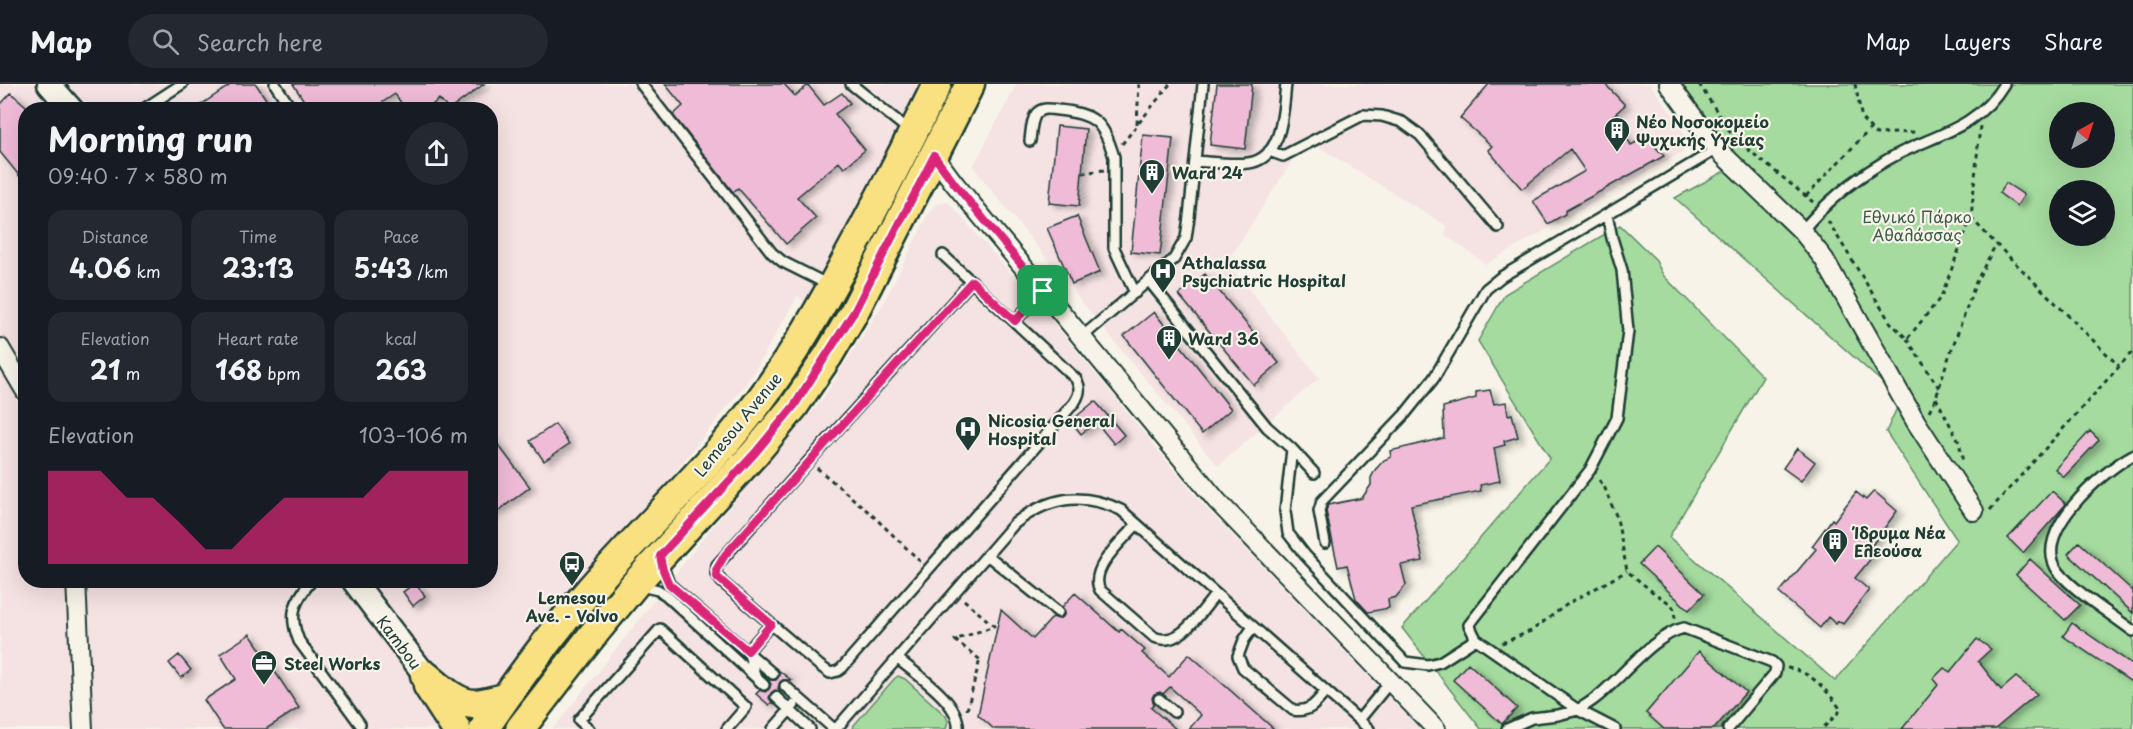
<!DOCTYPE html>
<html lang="en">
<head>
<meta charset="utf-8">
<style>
  :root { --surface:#171b24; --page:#242831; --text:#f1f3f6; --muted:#9ea1a6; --line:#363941; --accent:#db2777 }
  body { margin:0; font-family:"Playpen Sans",sans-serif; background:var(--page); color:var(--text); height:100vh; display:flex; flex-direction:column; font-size:22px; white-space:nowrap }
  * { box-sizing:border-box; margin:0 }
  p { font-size:20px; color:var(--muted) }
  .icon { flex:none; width:33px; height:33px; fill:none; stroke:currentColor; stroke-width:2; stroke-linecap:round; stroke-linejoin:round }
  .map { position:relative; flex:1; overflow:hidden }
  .sheet { position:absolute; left:18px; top:18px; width:480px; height:486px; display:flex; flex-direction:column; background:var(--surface); border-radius:24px; box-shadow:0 6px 24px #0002 }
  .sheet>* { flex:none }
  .needle { width:39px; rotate:39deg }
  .buttons { position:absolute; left:2049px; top:18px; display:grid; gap:12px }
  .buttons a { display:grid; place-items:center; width:66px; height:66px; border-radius:50%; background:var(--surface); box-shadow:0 6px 24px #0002; font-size:30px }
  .pin { position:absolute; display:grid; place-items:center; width:51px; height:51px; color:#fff; margin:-26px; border-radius:12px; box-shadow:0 3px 9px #0006 }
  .round { display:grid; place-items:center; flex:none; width:63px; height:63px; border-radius:32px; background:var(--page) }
  .headline { display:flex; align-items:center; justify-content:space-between; height:102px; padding:0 30px }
  h1 { font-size:33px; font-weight:700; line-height:45px }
  .figures { display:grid; grid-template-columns:repeat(3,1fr); gap:9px; height:102px; padding:6px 30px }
  .figures div { display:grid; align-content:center; border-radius:15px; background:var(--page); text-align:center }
  .figures b { font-size:26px; font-weight:700 }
  .figures small { font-size:16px; font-weight:400 }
  .figures p { font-size:16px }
  .chart { height:168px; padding:12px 30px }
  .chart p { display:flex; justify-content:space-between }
  .chart svg { width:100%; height:108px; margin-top:6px; fill:var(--accent); opacity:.7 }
  header { display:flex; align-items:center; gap:36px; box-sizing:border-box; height:84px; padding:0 30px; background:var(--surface); border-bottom:2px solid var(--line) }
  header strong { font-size:28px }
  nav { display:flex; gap:33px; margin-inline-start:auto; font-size:21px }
  .search { width:420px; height:54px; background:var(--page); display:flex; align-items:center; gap:15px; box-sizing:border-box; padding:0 21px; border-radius:33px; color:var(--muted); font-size:22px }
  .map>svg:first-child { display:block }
</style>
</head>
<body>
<header>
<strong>Map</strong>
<div class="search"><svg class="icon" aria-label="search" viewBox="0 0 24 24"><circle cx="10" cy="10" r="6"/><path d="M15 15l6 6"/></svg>Search here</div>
<nav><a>Map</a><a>Layers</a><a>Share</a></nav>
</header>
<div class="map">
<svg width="2133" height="645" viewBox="0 0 2133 645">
  <defs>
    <filter id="shadow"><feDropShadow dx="5.5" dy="3" stdDeviation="3" flood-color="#0004"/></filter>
  </defs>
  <rect width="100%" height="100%" fill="#f7f3e8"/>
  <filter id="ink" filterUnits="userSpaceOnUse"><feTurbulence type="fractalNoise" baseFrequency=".0167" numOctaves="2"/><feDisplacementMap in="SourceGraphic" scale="12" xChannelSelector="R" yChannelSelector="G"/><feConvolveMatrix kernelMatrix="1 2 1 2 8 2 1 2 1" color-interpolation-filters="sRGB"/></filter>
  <g filter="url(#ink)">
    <path fill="#f5e2e3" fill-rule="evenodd" d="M0,0H920L867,124L810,226L798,211L749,296L467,645H0ZM26,26H490V496H26Z
      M1017,0H1650L1681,43L1685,52L1686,62L1682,68L1486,180L1445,151L1447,142L1306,55L1227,178L1319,294L1218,382L1099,239L973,83Z
      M948,118L1044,227L1201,419L1420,645H553L710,446L821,317L883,220L931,125L938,120Z"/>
    <path fill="#a5db9f" stroke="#628c6a" stroke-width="1.5" fill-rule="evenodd" d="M1673,0H2133V645H1481L1402,544L1550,374L1478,257L1505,210L1620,141L1655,175L1663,191L1763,293L1669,453L1835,597L1957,456L1886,348L1901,315L1675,114L1734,82ZM2060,28H2104V74H2060ZM2060,106H2104V152H2060Z
      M898,592L905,595L946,632L948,637L946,645H853L854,641L894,595Z"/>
    <path fill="#efbbd7" stroke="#1f3d34" stroke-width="1.5" filter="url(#shadow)" d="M232,0H256L273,26H193Z
      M293,0H484L449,26L439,15L426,26H406L395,10L371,26H310Z
      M665,0H784L795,12L808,1L824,21L842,9L850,19L835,30L865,66L844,84L839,78L797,113L816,134L786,160L738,104L733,108L673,31L683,22Z
      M1217,0H1252L1245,65L1210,61Z
      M1489,0H1605L1625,21L1613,32L1631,61L1646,53L1664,72L1565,127V130L1548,140L1533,117L1585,87L1570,65L1522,105L1488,66L1492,62L1460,34Z
      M11,9L26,22V100L0,68V21Z
      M1057,42L1086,45L1079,122L1049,119Z
      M1143,51L1173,54L1160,171L1131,168Z
      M2006,99L2024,111L2017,122L1999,109Z
      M1077,132L1100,188L1072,200L1047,144Z
      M1205,190L1279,279L1254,301L1179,211Z
      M1154,228L1231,325L1202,350L1124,252Z
      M1490,306L1494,320L1506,318L1508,331L1512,330L1518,353L1504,357L1505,361L1494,364L1500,397L1480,401L1481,407L1411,421L1423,477L1401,481L1406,501L1396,513L1388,515L1389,524L1368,528L1356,515L1347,481L1338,483L1326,427L1328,421L1362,414L1371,401V394L1375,386L1384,376L1391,373L1390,367L1444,354L1443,323L1476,314V308Z
      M1095,317L1124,351L1114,360L1096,338L1081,350L1071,337Z
      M555,340L569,360L544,377L530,357Z
      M2090,347L2099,356L2064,393L2055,385Z
      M490,350L530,403L490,433Z
      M1797,364L1815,378L1801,397L1783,384Z
      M1874,407L1897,427L1872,461L1878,466L1855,494L1869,506L1843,540L1838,537L1836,540L1828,533L1820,544L1779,509L1816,465L1812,462L1832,435L1834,437L1856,408L1866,416Z
      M2052,407L2066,420L2023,469L2008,454Z
      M2079,458L2133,507V529L2068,470Z
      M1655,463L1704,510L1689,526L1639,480Z
      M2030,475L2080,521L2065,536L2016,491Z
      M415,499L425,512L413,522L403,508Z
      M1075,509L1119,548L1121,545L1145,566L1142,569L1169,593L1189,570L1274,645H1189L1201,631L1170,603L1163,610L1160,608L1154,610L1152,614L1154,620L1151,624L1176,645H994L978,631L1001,526L1033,555L1053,533L1058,535L1063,533L1065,528L1062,523Z
      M2072,539L2133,581V599L2063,552Z
      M250,550L299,624L266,645H223L204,616L236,595L220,570Z
      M1977,555L1991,565L1978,577L2001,606L2016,593L2037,610L1995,645H1902L1938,601L1933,595L1944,584L1950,588Z
      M1699,567L1746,608L1714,645H1664L1646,629Z
      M179,571L191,586L181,594L169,579Z
      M1468,579L1517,624L1502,640L1453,596Z
      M777,585L791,596H783L780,598L778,604L781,607L775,606L771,609L769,614L772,618L769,621L756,610L760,606L765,608L769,605L771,600L768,596H776L779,592Z"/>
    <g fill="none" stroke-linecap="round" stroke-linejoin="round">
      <g stroke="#1f3d34" stroke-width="14">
        <path id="service" d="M275,0L292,26
          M641,0L772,169L783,178L829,201
          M851,0L910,47
          M142,26L182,0
          M1030,57C1031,49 1031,37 1036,30C1042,23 1051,25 1058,26C1095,30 1103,37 1114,73V164L1135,209
          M1269,67L1283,72L1363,31L1382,32L1402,38L1420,51L1498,143
          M1195,77C1212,78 1231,81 1248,79C1283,75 1283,27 1286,0
          M1802,147C1824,120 1852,97 1882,79C1926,51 1974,50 2004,0
          M943,171L1076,295C1081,304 1080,310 1074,319L842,584L838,587L830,589L820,582L722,498L716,490L717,481L809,377L972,197
          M1149,197L1267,343L1292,365L1314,389
          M1015,237L1043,207
          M1082,253L1174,175L1186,154L1189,133L1203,0
          M1292,365L1285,427L1288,449L1305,471L1405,578L1428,581L1440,578L1476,555L1469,541L1590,386L1617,334L1628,247L1622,186L1612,154L1607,130
          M2133,371C2103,387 2030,449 2058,487C2075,508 2111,530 2133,547
          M1137,440C1124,455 1088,485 1100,506L1154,553C1180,565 1202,526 1216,510
          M1325,459L1319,427L1322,417L1405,330L1434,294L1486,205L1501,193L1717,65
          M987,471L1058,528
          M661,477L669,500L773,590
          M312,496C294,518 288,530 299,557L360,640
          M641,502L658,506L666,511L764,601
          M1253,543L1244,556L1238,572L1243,584L1293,626C1310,629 1316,619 1326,607
          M1476,555L1578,626
          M898,575C916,590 961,619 958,645
          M755,591L748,567L771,540
          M785,602L834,645
          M776,613L810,645
          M1159,615L1174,628
          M1359,636L1390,598
          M589,645L579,636L660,545L746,623L727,645
          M773,645L794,621
          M836,645L1014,440C1048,413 1081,407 1121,426L1369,645
          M1507,645L1532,634L1558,631L1578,626
          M1615,645L1578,626C1584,622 1591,618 1597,613C1621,594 1655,550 1684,544L1772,578L1776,582L1775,589L1728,645"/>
      </g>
      <g stroke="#1f3d34" stroke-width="22">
        <path id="minor" d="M1669,0L1717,65L1802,147L1824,175L1916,338L1974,427
          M934,72L954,99L1217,417L1436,645
          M0,264L26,308
          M76,496L83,645"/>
      </g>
      <g stroke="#1f3d34" stroke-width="27">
        <path id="tertiary" d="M49,0L72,26
          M353,496L425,591"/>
      </g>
      <g stroke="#1f3d34" stroke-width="33">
        <path id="primary" d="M425,591C439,602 457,621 476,620C485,619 496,616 505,614
          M428,602L456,645
          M484,645C516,598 550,551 588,508C648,438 718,377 771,301C805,253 833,201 861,149C887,100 913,50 937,0
          M520,645L591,553L635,500L755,369L794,322L828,272L854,228L970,0"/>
      </g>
      <path stroke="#1f3d34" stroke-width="3" stroke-dasharray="4.5 4.5" stroke-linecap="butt" d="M1699,0L1734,54L1813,118
        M1855,0L1862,35L1876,50L1916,48
        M1137,40L1139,0
        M1122,60L1170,0
        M1082,89L1104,86
        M1806,112L1871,44
        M1971,134L1996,160L2119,282
        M1828,137L1890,238L1907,255L1941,213L1971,134L1980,42
        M1907,255L1939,304
        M1936,314L1959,358L1963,378
        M1929,327L1936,314L1945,284L1976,198L1996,160
        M817,384L870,429L921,478
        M1599,396L1604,402L1617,434L1627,487L1654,509L1671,520L1674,525L1675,535
        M1990,426L2133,267
        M964,516L994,542L955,556L983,578
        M1502,559L1531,547L1569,519L1627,487
        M1787,584C1811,587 1828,607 1841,626L1822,645
        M967,626L980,575"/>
      <use href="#service" stroke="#f7f3e8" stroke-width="9"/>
      <use href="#minor" stroke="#f7f3e8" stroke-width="18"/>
      <use href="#tertiary" stroke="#f7f3e8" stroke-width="22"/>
      <use href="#primary" stroke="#f9e181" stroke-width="28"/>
    </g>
  </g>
  <g fill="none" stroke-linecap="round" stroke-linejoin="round" filter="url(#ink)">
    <g stroke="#fff" stroke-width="12">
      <path id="route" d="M934,72L954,99L1043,207L1015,237L972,197L725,471L716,486L717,493L771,540L748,567L669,500L663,486L660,472L755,369L794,322L854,228Z"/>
    </g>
    <use href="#route" stroke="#db2777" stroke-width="8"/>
  </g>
  <defs>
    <g id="building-pin" transform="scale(1.35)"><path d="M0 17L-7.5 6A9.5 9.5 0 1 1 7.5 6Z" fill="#1f3d34" stroke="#f7f3e8"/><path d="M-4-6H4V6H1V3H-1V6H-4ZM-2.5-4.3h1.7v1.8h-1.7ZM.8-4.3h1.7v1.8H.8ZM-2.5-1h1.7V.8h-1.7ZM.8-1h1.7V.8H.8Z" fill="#fff"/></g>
    <g id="hospital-pin" transform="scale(1.35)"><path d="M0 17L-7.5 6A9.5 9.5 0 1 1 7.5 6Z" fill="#1f3d34" stroke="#f7f3e8"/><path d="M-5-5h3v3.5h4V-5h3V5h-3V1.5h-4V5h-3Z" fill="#fff"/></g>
    <g id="bus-pin" transform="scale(1.35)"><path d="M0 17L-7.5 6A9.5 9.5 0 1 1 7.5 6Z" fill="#1f3d34" stroke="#f7f3e8"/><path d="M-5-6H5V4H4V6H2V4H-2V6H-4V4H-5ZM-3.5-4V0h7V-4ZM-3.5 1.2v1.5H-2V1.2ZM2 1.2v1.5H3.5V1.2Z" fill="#fff"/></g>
    <g id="office-pin" transform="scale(1.35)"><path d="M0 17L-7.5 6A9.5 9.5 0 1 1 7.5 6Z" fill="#1f3d34" stroke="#f7f3e8"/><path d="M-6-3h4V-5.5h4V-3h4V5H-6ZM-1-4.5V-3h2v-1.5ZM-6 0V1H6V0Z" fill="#fff"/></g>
  </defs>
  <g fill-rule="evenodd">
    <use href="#building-pin" x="1617" y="46"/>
    <use href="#building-pin" x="1152" y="88"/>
    <use href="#hospital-pin" x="1163" y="187"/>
    <use href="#building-pin" x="1169" y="254"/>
    <use href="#hospital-pin" x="968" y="345"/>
    <use href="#building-pin" x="1835" y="457"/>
    <use href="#bus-pin" x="572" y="480"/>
    <use href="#office-pin" x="264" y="579"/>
  </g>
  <g text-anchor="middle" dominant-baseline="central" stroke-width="4.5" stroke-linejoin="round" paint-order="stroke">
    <g font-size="16" font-weight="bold" fill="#1f3d34" stroke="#f7f3e8" text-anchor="start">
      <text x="1636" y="37">Νέο Νοσοκομείο<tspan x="1636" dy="18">Ψυχικής Υγείας</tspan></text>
      <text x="1172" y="88">Ward 24</text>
      <text x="1182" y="178">Athalassa<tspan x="1182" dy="18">Psychiatric Hospital</tspan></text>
      <text x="1188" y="254">Ward 36</text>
      <text x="988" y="336">Nicosia General<tspan x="988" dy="18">Hospital</tspan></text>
      <text x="1854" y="448">Ίδρυμα Νέα<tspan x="1854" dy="18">Ελεούσα</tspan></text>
      <text x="572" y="513" text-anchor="middle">Lemesou<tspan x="572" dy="18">Ave. - Volvo</tspan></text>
      <text x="284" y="579">Steel Works</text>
    </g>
    <g font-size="16" fill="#3a5d49" stroke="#f7f3e8">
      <text x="1917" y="132">Εθνικό Πάρκο<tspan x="1917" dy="18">Αθαλάσσας</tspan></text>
    </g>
    <g font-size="16" fill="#1f3d34" stroke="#f7f3e8">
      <text transform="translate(737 340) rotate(-51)">Lemesou Avenue</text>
      <text transform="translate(400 558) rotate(53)">Kambou</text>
    </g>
  </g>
</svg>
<div class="buttons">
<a><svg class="needle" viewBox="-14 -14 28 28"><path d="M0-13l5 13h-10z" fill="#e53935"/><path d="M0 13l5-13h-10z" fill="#9ea1a6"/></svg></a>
<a><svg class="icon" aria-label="layers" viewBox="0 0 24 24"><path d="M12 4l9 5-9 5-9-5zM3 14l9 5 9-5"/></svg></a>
</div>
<div class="pin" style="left:1043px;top:207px;background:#1e9e55"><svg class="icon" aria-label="arrive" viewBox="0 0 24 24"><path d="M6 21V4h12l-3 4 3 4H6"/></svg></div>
<section class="sheet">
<div class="headline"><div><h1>Morning run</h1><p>09:40 · 7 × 580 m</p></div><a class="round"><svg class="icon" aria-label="share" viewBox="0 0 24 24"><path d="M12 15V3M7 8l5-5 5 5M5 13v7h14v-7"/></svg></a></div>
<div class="figures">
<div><p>Distance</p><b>4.06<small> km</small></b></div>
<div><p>Time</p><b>23:13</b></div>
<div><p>Pace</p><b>5:43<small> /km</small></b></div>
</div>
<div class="figures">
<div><p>Elevation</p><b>21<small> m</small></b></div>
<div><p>Heart rate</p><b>168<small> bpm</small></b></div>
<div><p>kcal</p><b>263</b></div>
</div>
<div class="chart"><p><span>Elevation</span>103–106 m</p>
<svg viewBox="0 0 160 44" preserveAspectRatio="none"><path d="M0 44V6L10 6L20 6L30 17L40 17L50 27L60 38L70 38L80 27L90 17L100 17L110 17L120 17L130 6L140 6L150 6L160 6V44z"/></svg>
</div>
</section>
</div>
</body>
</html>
